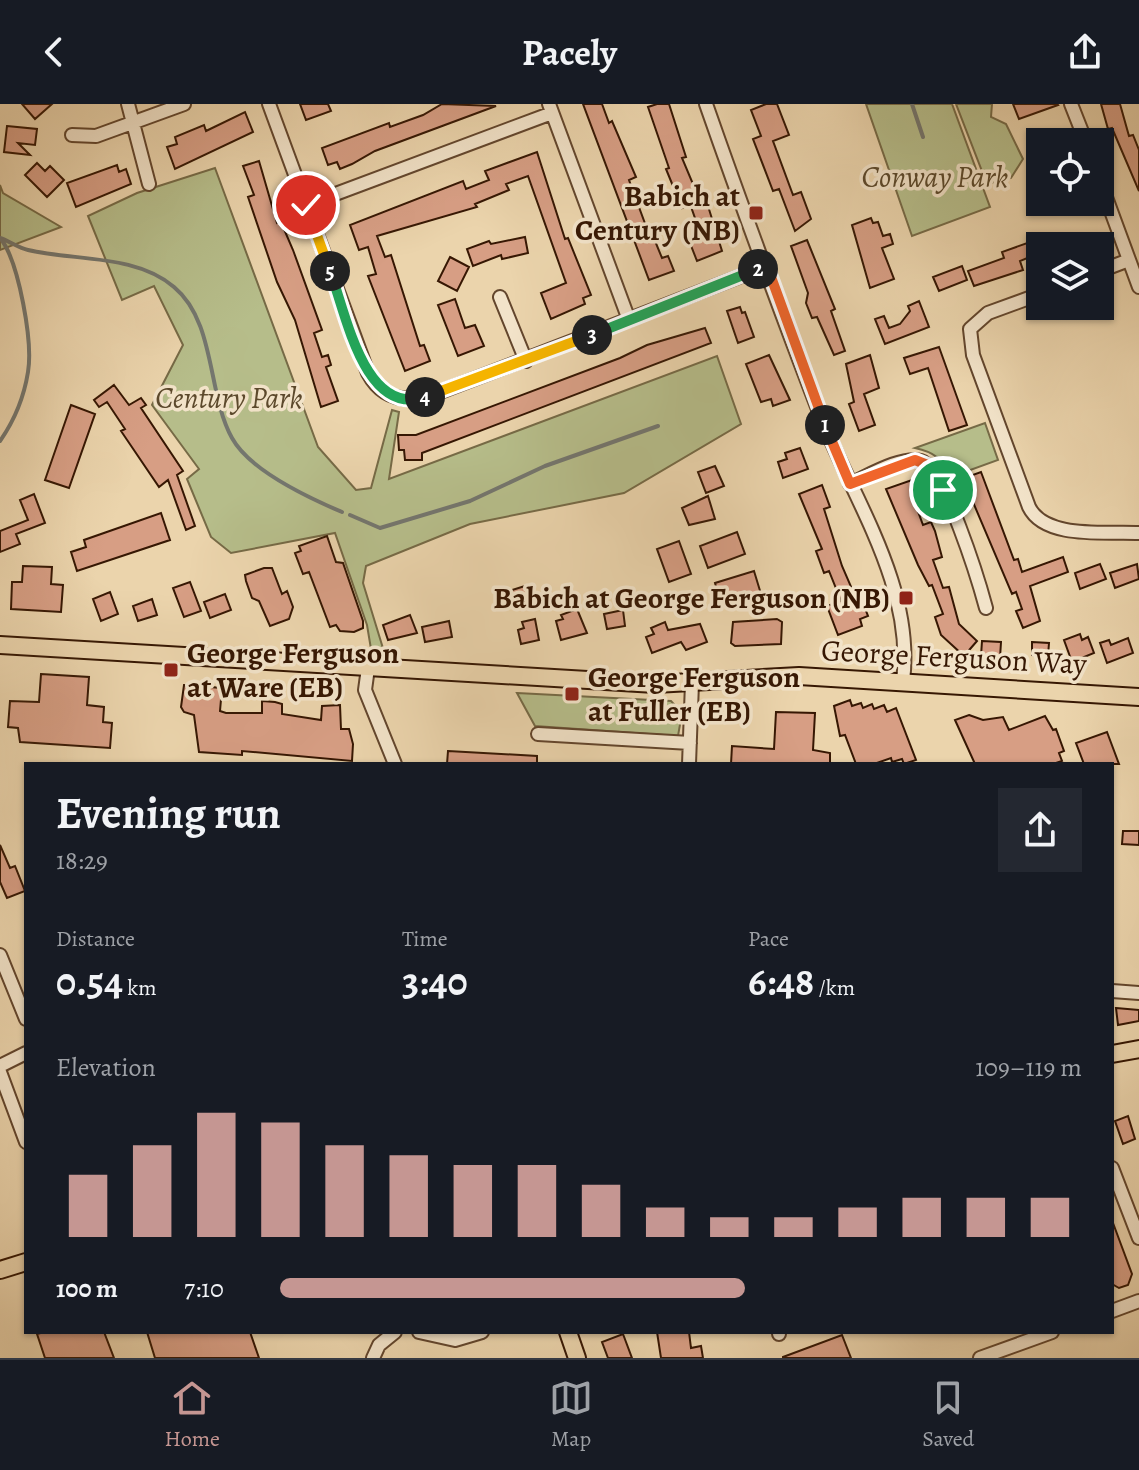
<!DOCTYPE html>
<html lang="en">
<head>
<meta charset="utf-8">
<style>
  :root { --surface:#171b24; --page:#242831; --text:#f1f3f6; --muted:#9ea1a6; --line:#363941; --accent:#c59692 }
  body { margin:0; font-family:Alegreya,serif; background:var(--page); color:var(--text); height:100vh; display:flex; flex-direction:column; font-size:30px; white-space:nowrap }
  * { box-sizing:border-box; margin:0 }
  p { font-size:26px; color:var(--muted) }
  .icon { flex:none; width:44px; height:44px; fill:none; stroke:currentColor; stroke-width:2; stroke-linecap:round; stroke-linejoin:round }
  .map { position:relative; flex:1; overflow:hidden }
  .sheet { position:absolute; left:24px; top:658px; width:1090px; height:572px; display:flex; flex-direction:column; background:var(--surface); border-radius:0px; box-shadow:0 2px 6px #0004 }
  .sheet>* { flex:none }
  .controls { position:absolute; left:1026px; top:24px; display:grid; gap:16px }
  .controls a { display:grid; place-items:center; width:88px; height:88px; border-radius:0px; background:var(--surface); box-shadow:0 2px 6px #0004; font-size:40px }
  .pin { position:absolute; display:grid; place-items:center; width:68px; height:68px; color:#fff; margin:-34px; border:4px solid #fff; border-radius:50%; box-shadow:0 2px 8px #0007 }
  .km { position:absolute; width:40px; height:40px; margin:-20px; border-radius:50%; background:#222; color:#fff; font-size:22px; line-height:40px; text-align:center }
  .round { display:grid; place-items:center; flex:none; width:84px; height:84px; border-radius:0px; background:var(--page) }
  .headline { display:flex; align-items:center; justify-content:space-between; height:136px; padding:0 32px }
  h1 { font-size:44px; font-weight:700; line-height:60px }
  .metrics { display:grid; grid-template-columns:repeat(3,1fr); gap:12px; height:136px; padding:8px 32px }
  .metrics div { display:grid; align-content:center }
  .metrics b { font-size:40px; font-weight:700 }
  .metrics small { font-size:22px; font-weight:400 }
  .metrics p { font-size:22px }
  .chart { height:224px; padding:16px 32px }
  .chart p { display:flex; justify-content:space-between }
  .chart svg { width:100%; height:144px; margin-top:8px; stroke:var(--accent); stroke-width:6 }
  ul { padding:0 32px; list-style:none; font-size:26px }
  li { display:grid; grid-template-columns:128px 96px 1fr; align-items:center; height:60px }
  li i { height:20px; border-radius:10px; background:var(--accent) }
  header { display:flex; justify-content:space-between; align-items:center; height:104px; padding:0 32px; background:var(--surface); font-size:36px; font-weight:700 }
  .tabs { display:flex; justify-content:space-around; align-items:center; height:112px; border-top:2px solid var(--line); background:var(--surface); font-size:22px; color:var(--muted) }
  .tabs a { display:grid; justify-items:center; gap:4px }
  .tabs .selected { color:var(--accent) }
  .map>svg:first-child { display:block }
</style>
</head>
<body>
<header><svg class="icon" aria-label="back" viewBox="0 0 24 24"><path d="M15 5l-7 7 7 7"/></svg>Pacely<svg class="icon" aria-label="share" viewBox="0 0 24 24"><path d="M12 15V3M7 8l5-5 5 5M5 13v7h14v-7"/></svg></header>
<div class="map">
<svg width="1139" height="1254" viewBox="0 0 1139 1254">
  <rect width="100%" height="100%" fill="#ebd4ac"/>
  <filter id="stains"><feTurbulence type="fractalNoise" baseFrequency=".0025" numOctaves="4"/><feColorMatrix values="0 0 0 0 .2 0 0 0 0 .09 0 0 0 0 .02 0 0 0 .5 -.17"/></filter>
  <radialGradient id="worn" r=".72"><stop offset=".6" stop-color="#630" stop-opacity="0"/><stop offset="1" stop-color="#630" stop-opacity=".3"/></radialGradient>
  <path fill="#b6bd8a" stroke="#766a46" stroke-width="2" d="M866,0H952L990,103L912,132Z
    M956,0H992L991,13L1006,20L1023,55L1011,74L987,80Z
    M215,64L318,343L356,386L371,384L392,306L399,308L389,375L717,252L741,320L624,389L470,420L366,462L363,479L389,564L374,563L367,521L335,429L231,449L211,433L187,375L199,365L152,301L183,241L154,182L122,196L88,112L137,89Z
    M0,81L3,89L61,123L0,146Z
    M985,319L998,356L951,373C943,355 934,348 915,344Z
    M517,589L671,597L682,609L678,632L535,622Z"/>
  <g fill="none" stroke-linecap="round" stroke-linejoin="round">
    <path stroke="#74766e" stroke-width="4" d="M912,0L923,33
      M0,134C9,137 19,144 28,146C74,157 136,150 174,183C216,218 207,289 232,334C250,367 309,394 342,408
      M0,337C14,317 24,293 28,268C33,238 19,159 1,135
      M350,411L380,424L470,397L545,362L658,322"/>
  </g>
  <path fill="#d79e84" stroke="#361703" stroke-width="2" d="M22,0H52L35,15Z
    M300,0H328L331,7L306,16Z
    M442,0L496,2L375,47L352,60L340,65L337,58L328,61L322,44L389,19L390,23L423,11Z
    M583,0H602L609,19L612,17L636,73L629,76L650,133L653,132L662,154L668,152L674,167L649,176Z
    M657,0H669L686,53L682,54L703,104L708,102L722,147L697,157L690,139L702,134L690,100L682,104L666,65L669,64L648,3Z
    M766,0H777L789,31L773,37L793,91L801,88L811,115L795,127L779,85L773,87L753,35L761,32L751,6Z
    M1013,0H1057L1058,1L1019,15Z
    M1101,0H1120L1129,32L1133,31L1139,46V87L1112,24L1108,25Z
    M245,8L253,28L175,65L167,43L177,40L175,33L204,21L206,27Z
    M7,22L37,25L35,41L18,39L30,51L4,48Z
    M537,48L565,135L568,134L591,191L583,194L585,200L551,215L541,189L566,179L528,72L506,80L509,86L475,100L477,103L377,132L385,153L391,151L420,242L424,241L430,257L405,267L368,172L376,170L368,143L359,146L350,121L463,77L466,85L489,76L485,67Z
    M259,57L277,119L281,118L293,146L322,226L314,229L322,253L328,251L331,261L326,263L338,297L321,303L295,216L277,178L248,93L254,91L243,62Z
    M37,59L45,67L50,62L64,76L47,93L25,71Z
    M117,61L119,68L126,65L131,80L76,103L67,79Z
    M871,114L873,119L878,118L883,132L890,130L893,140L882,144L894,175L870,184L852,121Z
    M525,133L528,149L502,155L501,151L473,162L467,145L489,137L491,140Z
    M807,136L835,205L831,207L845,247L834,251L817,213L812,214L806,199L808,189L791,142Z
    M1033,137L1037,150L1020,157L1023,166L974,182L968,167L1004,154L1002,148Z
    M450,153L469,163L457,187L438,177Z
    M962,162L967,176L939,187L933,173Z
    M455,195L465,224L475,221L484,242L458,252L438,201Z
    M919,197L929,223L885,240L875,215L884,212L889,224L900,220L910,207L908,202Z
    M740,203L742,209L745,208L754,233L738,239L727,207Z
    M705,224L711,239L422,349V356H405L404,346H399L398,331H416L620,254L647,241Z
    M939,243L967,321L949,327L928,264L910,270L904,254Z
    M769,251L790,296L773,302L771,295L761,298L746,260Z
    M870,251L879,284L864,290L875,321L859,327L849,300L854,298L846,260Z
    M114,281L129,301L141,294L146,301L141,304L183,367L177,371L195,422L186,426L168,376L159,383L121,327L125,325L107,298L99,303L94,296Z
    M71,301L95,310L69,384L45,376Z
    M800,344L808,365L783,374L778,358L787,355L785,349Z
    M715,362L724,382L706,389L698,368Z
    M981,368L1014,456L1018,455L1022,468L1063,453L1068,468L1030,482L1040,517L1023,524L1016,507L1022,505L1016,488L1012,490L967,384L971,383L967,373Z
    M912,376L917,389L912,391L923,421L931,418L935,427L942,453L933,456L943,484L949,483L959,520L977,537L964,552L941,531L935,513L943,510L932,481L929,482L918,461L886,385Z
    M822,381L830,403L824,405L842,462L858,499L862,497L868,512L860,515L862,522L838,531L827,502L841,497L829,467L824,469L816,447L822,445L799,390Z
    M34,390L45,419L16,430L20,440L0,448V427L28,416L20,396Z
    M708,392L715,415L689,421L682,404Z
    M161,409L170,436L77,467L71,448L86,443L84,436Z
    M737,428L745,450L708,464L700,442Z
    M327,432L336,458L343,459L363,517V524L354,528L340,527L336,521L330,523L309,468L303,470L295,449L301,447L299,442Z
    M679,437L691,470L669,478L657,445Z
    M1100,460L1106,475L1080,485L1075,469Z
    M1137,460L1139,475L1115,484L1110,469Z
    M23,462L52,463L51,480L63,481L61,508L11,505L12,478H22Z
    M264,464H272L282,490L287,487L293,503L289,515L270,522L259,497L252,494L246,477L245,471Z
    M754,467L761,490L721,500L715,479Z
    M190,478L201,507L184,513L173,484Z
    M528,481L533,495L514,501L509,487Z
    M110,488L118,510L101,517L93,495Z
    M225,490L231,506L210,514L204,498Z
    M152,495L157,511L138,517L133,502Z
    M577,505L587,529L561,536L556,517L563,515L561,511Z
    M623,506L625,522L607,525L604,510Z
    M410,511L417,529L388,536L383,521Z
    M535,515L539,536L521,540L518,526L524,524L522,518Z
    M777,515L782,518L781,540L735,542L731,539L733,518Z
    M449,517L452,533L425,538L422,523Z
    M665,518L668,526L700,520L707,538L686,546L681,538L652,549L646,533L654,530L651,524Z
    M1080,530L1082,536L1088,533L1094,549L1072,558L1064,536Z
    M1128,534L1133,549L1107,559L1100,539L1109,536L1111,541Z
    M982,537L1001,538L1000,554L981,552Z
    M1032,538L1049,539L1048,552L1032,551Z
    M41,570L89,573L87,601L104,603L103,618L112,619L110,644L20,638L18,624L8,623L10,597L39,598Z
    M184,581L222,584L220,607L226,609H262V597L275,598L282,600V610L321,616L322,602L340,601L341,625H349L353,640L352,657L242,647V651L199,648L194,611L184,608L181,603Z
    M850,596L852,602L861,599L863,604L872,600L874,605L884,601L887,608L896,604L916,656L904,660L902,655L892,658L891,654L874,660H856L845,631L840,632L834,602Z
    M776,608L815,609L813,646L830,649V660H731L732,642L774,645Z
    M969,611L983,616L1003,613L1009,626L1045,612L1053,626L1056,625L1064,647L1059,649L1062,657L1053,660H975L955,616Z
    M1107,628L1119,660H1084L1076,639Z
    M448,647L537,652V660H447Z
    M1123,727H1139V741L1122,740Z
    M0,741L10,764L15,762L25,787L7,794L0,778Z
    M1116,904L1139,906V917L1118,921Z
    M1128,1012L1135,1035L1123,1040L1115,1017Z
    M1113,1119L1132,1170L1128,1181L1119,1184L1112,1180Z
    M44,1228H104L114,1254H45L37,1230Z
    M147,1228H250L259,1254H155Z
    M657,1228H689L691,1244L701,1242L703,1254H661Z
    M623,1230L632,1254H608L602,1238Z
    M842,1231L851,1254H783V1253Z"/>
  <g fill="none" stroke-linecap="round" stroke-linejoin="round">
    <g stroke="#63462d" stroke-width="16">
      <path id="minor" d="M128,0L149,80
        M269,0L368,269C383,297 407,299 435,290L767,162
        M549,0L629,216
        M706,0C742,103 780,206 819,308C852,394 915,482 903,577
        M1071,0L1086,38
        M72,31L96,32L184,0
        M1100,77L1139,183
        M306,101L552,9
        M1100,167L1129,156
        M1040,190L988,209L970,225L973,251L1029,403C1045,436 1108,427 1139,429
        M500,193L526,257
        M850,380C868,372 901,352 921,357C944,363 979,478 986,504
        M368,564L365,586L395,660
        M538,630L690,639
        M689,660L692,579
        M0,851L26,915
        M1112,887L1139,889
        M0,962L26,949
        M0,968L26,1038
        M1112,1064L1139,1134
        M1112,1207L1139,1197
        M419,1228L455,1236L482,1228
        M779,1228V1230
        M373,1254L379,1241L395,1228
        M980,1254L1052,1228"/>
    </g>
    <g stroke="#361703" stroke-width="20">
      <path id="major" d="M0,541L655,580L799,572L1139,593
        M1112,950L1139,945
        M0,1166L26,1158
        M568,1228L577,1254"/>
    </g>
    <use href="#minor" stroke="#f2e3c9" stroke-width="12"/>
    <use href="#major" stroke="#ebd4ac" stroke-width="16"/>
  </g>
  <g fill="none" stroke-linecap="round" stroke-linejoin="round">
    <g stroke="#fff" stroke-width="16">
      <path id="split-1" d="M825,321L850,380L915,356L930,362L943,386"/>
    </g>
    <g stroke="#fff" stroke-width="16">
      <path id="split-2" d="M758,165L767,162L825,321"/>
    </g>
    <g stroke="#fff" stroke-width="16">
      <path id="split-3" d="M592,231L758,165"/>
    </g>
    <g stroke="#fff" stroke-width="16">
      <path id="split-4" d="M425,293L592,231"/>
    </g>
    <g stroke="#fff" stroke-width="16">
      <path id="split-5" d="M330,167C346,209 364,313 425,293"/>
    </g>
    <g stroke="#fff" stroke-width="16">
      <path id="split-6" d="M306,101L330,167"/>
    </g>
    <use href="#split-1" stroke="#f0652b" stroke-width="10"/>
    <use href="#split-2" stroke="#f0652b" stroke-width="10"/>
    <use href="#split-3" stroke="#22a559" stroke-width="10"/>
    <use href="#split-4" stroke="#f5b400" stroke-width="10"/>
    <use href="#split-5" stroke="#22a559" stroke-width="10"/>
    <use href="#split-6" stroke="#f5b400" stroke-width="10"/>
  </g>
  <g fill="#8f2418" stroke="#f2e3c9" stroke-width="3">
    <rect x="748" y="101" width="16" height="16" rx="4"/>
    <rect x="898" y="486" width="16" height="16" rx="4"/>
    <rect x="163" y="558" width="16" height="16" rx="4"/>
    <rect x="564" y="582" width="16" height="16" rx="4"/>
  </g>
  <g text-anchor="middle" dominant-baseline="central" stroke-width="7" stroke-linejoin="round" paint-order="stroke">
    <g font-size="30" font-style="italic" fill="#5c492c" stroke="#f2e3c9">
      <text x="935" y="73">Conway Park</text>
      <text x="229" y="294">Century Park</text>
    </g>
    <g font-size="30" font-weight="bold" fill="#361703" stroke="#f2e3c9" text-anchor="end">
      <text x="740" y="92">Babich at<tspan x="740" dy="34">Century (NB)</tspan></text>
      <text x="890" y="494">Babich at George Ferguson (NB)</text>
      <text x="187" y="549" text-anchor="start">George Ferguson<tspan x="187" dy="34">at Ware (EB)</tspan></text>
      <text x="588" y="573" text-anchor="start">George Ferguson<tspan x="588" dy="34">at Fuller (EB)</tspan></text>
    </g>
    <g font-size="30" fill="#361703" stroke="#f2e3c9">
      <text transform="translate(954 553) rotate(3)">George Ferguson Way</text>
    </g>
  </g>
  <rect width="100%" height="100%" filter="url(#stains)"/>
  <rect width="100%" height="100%" fill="url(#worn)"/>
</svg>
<div class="controls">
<a><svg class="icon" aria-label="locate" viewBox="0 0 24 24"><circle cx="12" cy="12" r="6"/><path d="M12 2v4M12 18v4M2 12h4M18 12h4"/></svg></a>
<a><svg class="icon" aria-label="layers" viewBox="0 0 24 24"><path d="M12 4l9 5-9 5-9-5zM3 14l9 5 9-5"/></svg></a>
</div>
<div class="pin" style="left:943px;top:386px;background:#1e9e55"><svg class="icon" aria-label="arrive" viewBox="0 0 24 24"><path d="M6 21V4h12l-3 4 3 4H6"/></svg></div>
<div class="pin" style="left:306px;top:101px;background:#d93025"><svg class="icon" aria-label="check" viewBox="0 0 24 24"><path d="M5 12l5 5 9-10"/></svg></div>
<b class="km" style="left:825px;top:321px">1</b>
<b class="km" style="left:758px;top:165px">2</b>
<b class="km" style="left:592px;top:231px">3</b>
<b class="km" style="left:425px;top:293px">4</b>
<b class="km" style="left:330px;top:167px">5</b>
<section class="sheet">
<div class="headline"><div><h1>Evening run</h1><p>18:29</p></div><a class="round"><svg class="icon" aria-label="share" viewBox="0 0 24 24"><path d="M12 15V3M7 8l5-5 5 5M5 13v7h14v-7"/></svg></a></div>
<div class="metrics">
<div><p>Distance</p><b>0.54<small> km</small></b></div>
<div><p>Time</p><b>3:40</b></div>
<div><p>Pace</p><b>6:48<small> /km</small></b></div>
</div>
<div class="chart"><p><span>Elevation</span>109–119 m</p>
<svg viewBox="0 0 160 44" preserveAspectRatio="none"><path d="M5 44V25M15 44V16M25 44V6M35 44V9M45 44V16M55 44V19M65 44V22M75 44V22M85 44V28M95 44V35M105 44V38M115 44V38M125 44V35M135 44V32M145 44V32M155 44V32"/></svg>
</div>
<ul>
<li><b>100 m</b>7:10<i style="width:58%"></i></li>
</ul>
</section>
</div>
<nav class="tabs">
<a class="selected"><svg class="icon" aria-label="home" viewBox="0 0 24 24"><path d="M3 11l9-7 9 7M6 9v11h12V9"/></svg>Home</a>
<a><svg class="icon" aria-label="map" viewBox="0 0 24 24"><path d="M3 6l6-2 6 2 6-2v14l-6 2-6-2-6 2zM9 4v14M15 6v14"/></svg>Map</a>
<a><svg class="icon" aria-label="saved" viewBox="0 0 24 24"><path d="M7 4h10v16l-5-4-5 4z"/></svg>Saved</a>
</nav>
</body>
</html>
